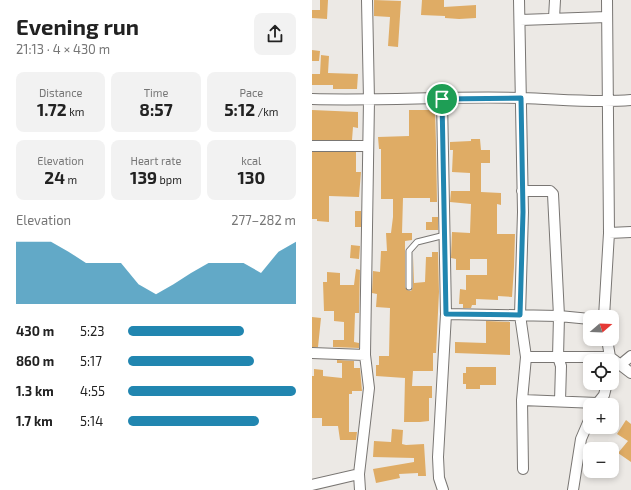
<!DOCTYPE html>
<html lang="en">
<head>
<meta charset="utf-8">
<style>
  :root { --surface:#fff; --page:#f2f2f2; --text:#222; --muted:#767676; --accent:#2186b0 }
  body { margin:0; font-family:"Exo 2",sans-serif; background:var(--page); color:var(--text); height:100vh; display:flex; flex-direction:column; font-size:15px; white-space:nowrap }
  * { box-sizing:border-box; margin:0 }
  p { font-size:13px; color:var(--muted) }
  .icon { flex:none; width:22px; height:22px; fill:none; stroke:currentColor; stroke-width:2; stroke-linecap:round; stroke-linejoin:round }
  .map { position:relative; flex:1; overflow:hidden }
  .sheet { display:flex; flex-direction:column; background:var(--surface); width:312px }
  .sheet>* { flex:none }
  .needle { width:26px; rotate:71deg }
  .tools { position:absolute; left:271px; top:310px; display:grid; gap:8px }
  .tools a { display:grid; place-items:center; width:36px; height:36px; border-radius:8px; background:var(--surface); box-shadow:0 2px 6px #0003; font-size:20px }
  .pin { position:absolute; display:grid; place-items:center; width:34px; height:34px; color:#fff; margin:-17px; border:2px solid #fff; border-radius:50%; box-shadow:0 1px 4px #0007 }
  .round { display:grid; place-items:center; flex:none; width:42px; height:42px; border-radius:8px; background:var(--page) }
  .overview { display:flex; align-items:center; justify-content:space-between; height:68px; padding:0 16px }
  h1 { font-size:22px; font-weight:700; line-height:30px }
  .figures { display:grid; grid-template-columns:repeat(3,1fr); gap:6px; height:68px; padding:4px 16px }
  .figures div { display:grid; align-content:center; border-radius:8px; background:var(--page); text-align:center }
  .figures b { font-size:17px; font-weight:700 }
  .figures small { font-size:11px; font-weight:400 }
  .figures p { font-size:11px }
  .chart { height:112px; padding:8px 16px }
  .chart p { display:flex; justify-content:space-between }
  .chart svg { width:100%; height:72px; margin-top:4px; fill:var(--accent); opacity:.7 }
  ul { padding:0 16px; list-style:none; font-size:13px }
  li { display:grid; grid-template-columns:64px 48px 1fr; align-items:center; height:30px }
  li i { height:10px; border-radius:5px; background:var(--accent) }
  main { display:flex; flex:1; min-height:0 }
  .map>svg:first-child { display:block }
</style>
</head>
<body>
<main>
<section class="sheet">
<div class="overview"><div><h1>Evening run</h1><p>21:13 · 4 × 430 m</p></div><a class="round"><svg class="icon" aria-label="share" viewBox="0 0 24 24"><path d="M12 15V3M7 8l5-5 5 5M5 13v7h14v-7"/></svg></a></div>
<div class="figures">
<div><p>Distance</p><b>1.72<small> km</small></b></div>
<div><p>Time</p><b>8:57</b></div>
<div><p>Pace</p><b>5:12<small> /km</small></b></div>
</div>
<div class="figures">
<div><p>Elevation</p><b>24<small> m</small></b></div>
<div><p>Heart rate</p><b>139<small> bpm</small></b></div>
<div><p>kcal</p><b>130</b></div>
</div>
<div class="chart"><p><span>Elevation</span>277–282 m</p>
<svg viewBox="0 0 160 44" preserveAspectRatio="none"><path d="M0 44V6L10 6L20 6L30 12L40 19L50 19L60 19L70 32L80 38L90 32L100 25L110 19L120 19L130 19L140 25L150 12L160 6V44z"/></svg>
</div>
<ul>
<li><b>430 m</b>5:23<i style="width:69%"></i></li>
<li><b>860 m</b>5:17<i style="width:75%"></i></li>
<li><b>1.3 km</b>4:55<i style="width:100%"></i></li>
<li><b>1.7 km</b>5:14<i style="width:78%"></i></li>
</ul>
</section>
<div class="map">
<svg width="319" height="490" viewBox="0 0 319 490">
  <rect width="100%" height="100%" fill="#ece9e5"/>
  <path fill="#dfac65" d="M8,0H16L15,19L0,18V10H8Z
    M62,0L89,1L86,47L76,46L78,17L62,16Z
    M110,0H132V7L164,5V18L147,19L133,18V16L109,15Z
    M0,50L8,51L7,61H0Z
    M9,55L17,56L16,73L46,74L45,89H21V85H0V74H8Z
    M0,110L46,112V128L41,127L40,140H0Z
    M97,110H123L124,144L125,202H118V198H91L90,233H100V240L93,241V287L95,290L99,291L101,287V256L102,283L113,282L114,257H120V252H126L127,292L124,353H121V371H101L100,386H120V398H117V421L108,422H92L93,378L64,376V365H67V356H77L78,308L64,307L65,294L60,293L61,271L68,272L69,251H75L74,233H79L81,217V199H69V149H67L66,137L97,136Z
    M159,139H168L169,150H178V163H169V192L189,193V205L185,204V234H203L202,267L200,297L186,296V300L164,299V305H160L159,308H151V304H147L148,289L154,290V275H175V259H158V270H144V259L139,258L140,232L158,233L159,204L138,202L139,191H158V173L140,172L141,150H138V142L159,141Z
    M0,152H44V172H49L47,197L17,196V222L5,221V219H0Z
    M43,211H49V227H43Z
    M120,217H126V230H114V222H120Z
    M39,245L48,246L47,259L38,258Z
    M44,269L48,270L47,313H43L42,342L47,343V348L21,347V340H32V322L22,321V311H12L11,282H15V272L28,273V285H42Z
    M0,317L9,318L6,347H0Z
    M174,321L198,322V355L143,353V342L174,343Z
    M25,360L42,361V368H48L50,391H40V394H37V432H45L44,440H28L26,426H10V418H0V376H2V369L11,370V376L30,378V363H25Z
    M154,367H184V385H168V389H154V384H151V373H154Z
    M314,420L319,424V462L306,453L316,441L305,434Z
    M80,429L91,430L90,444L94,445L112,444L114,476H106V473L87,474L88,478L64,483L61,469L102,462V458L61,457L62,441L79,442Z"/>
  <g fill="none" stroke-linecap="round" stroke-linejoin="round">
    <g stroke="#797673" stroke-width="7">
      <path id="lane" d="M97,287V251L105,242L133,235"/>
    </g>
    <g stroke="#797673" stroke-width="12">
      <path id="street" d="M207,0L211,212L208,315L214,357L210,400L211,469
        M242,18L243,0
        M208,20L295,17
        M0,99C70,101 140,96 210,98C246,99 282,103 319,100
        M130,99L134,314L126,457L127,478L131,490
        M0,146H56
        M210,191H238L241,194L247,316L246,357L249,366L248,401
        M297,233L319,232
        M134,314L247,316L278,319
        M292,317L297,233L295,0
        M295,339L298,357L319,373
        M0,353L53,355
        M214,357H298V361
        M308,365L319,356
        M210,400L285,403
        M284,405L292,395L295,383
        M0,485L47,474
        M48,490L47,474L57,388L53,355L57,100L55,0
        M261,490L269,439L278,418"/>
    </g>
    <use href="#lane" stroke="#fff" stroke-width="5"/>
    <use href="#street" stroke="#fff" stroke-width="10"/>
  </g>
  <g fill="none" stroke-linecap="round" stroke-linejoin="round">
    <g stroke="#fff" stroke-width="8">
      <path id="route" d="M209,98L211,212L208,315L134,314L130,99Z"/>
    </g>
    <use href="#route" stroke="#2186b0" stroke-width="5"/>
  </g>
</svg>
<div class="tools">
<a><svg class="needle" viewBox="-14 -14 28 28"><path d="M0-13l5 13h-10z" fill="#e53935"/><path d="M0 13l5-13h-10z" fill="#767676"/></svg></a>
<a><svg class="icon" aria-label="locate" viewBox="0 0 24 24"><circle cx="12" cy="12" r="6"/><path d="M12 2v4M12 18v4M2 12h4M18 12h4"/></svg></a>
<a>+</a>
<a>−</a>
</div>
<div class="pin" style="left:130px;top:99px;background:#1e9e55"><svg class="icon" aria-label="arrive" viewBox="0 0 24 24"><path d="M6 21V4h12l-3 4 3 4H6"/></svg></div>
</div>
</main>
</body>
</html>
